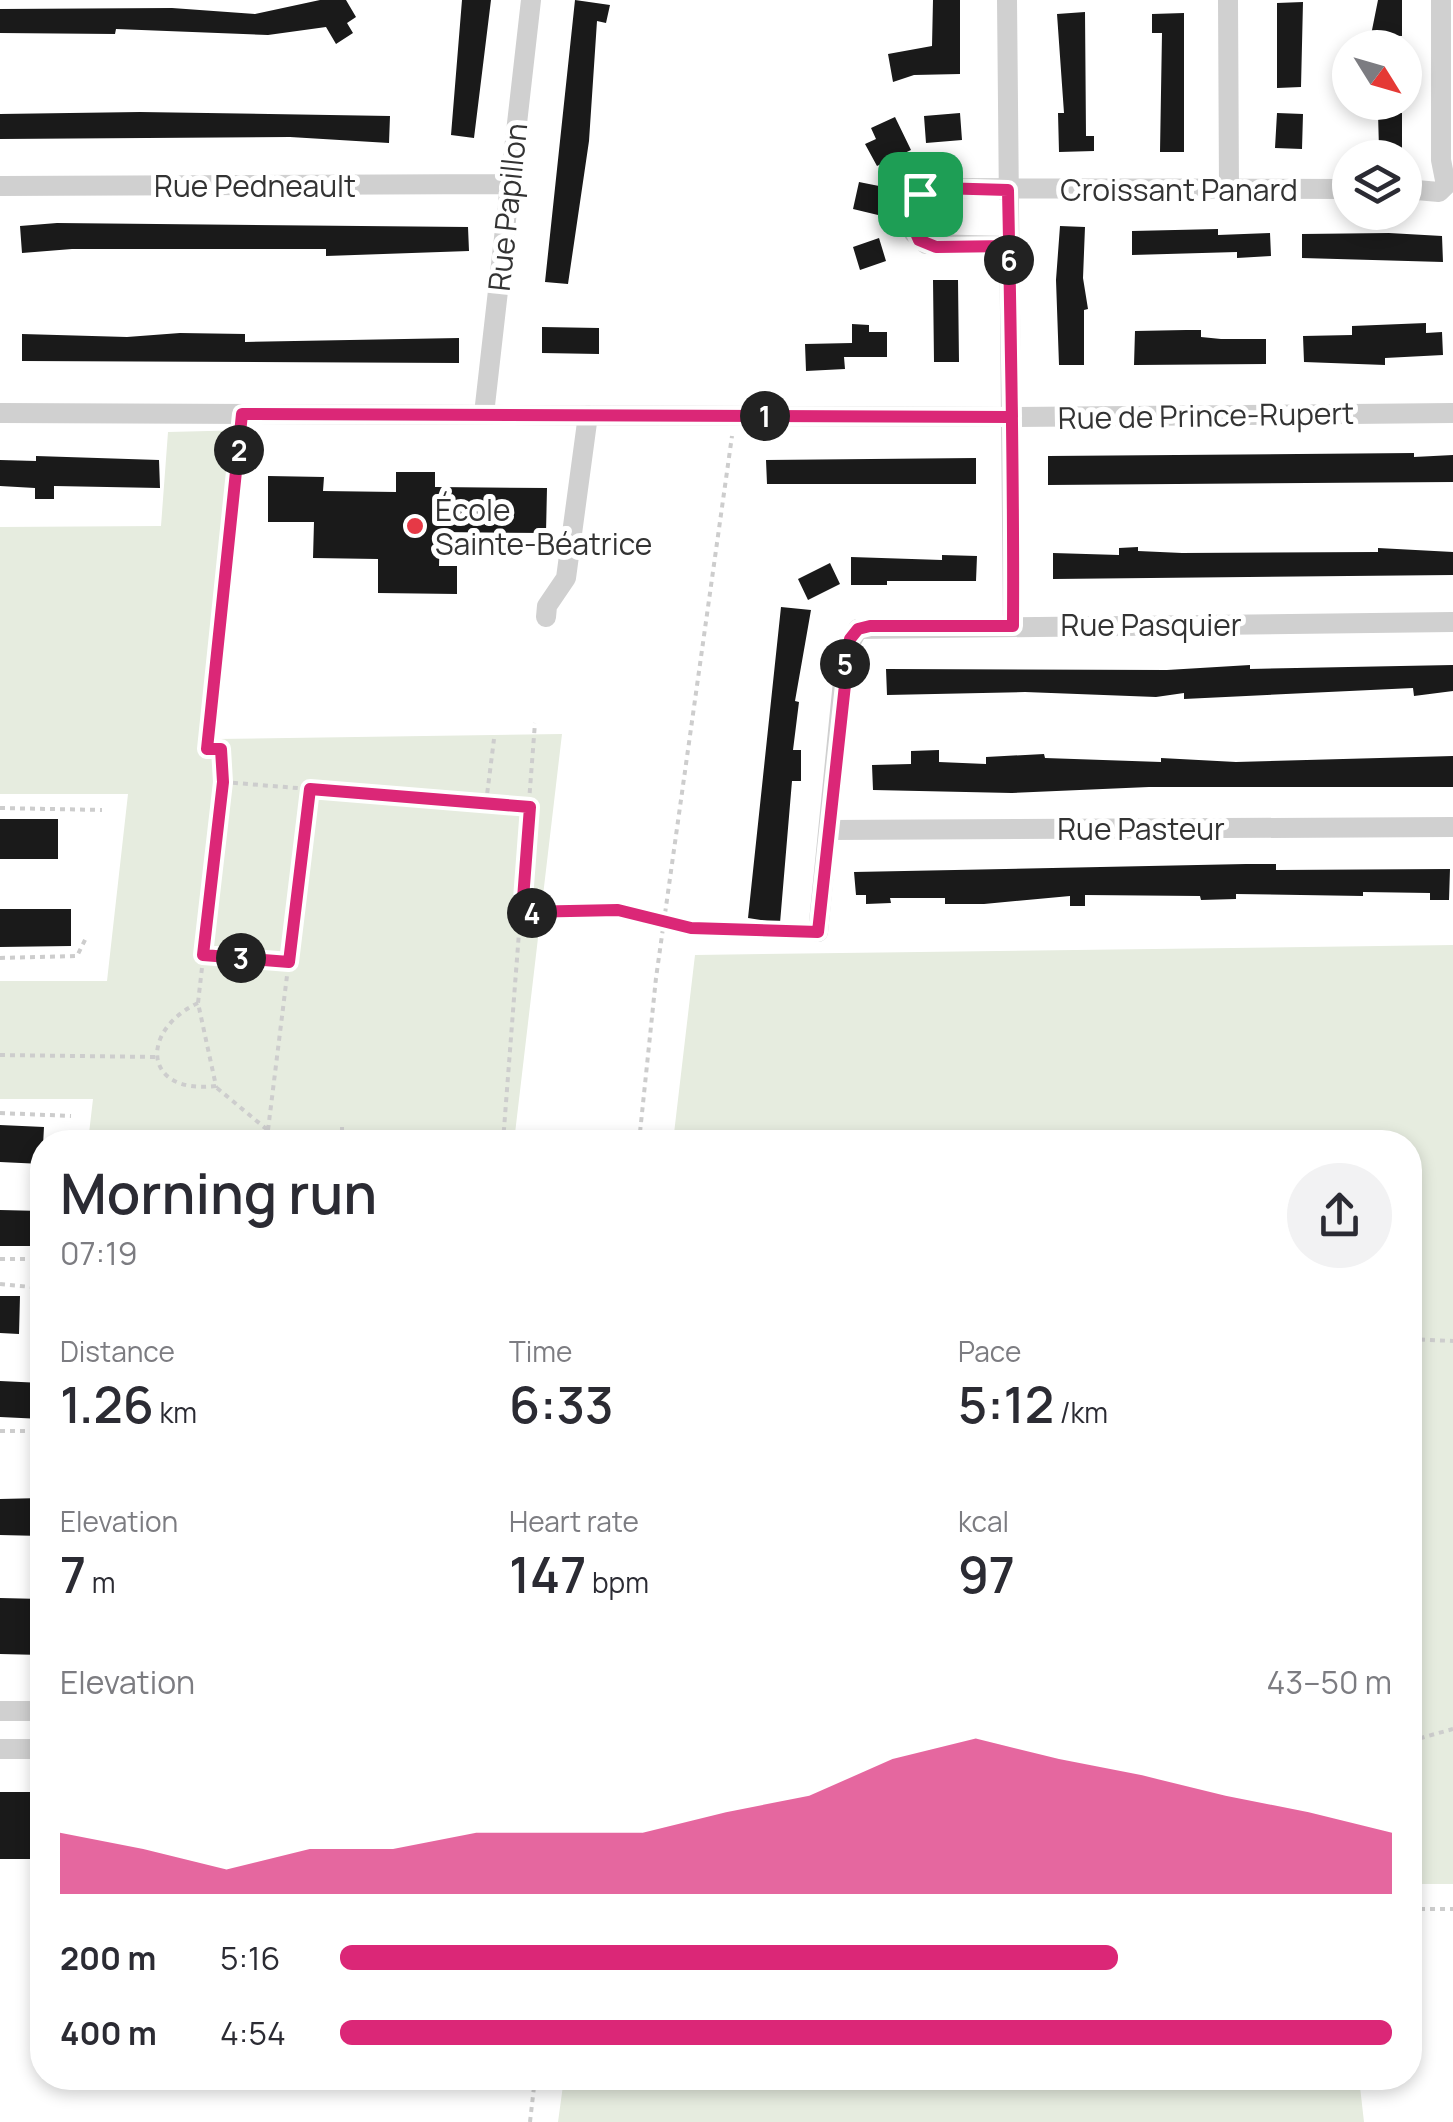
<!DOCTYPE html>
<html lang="en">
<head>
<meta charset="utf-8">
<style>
  :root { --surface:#fff; --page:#f2f2f3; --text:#2b2b33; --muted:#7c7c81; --accent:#db2777 }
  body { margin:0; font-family:Manrope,sans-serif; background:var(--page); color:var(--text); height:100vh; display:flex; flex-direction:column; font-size:38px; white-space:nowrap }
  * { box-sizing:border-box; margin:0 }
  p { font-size:32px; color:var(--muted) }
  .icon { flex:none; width:55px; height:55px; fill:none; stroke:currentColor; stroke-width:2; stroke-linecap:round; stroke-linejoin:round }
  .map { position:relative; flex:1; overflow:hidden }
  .drawer { position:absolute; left:30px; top:1130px; width:1392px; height:960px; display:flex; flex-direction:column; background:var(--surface); border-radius:40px; box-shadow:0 5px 15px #0003 }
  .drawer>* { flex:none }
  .needle { width:65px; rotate:127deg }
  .controls { position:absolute; left:1332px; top:30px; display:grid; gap:20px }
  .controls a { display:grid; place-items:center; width:90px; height:90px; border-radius:50%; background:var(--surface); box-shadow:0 5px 15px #0003; font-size:50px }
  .pin { position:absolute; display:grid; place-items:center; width:85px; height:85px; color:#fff; margin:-42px; border-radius:20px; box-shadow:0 5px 15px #0006 }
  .km { position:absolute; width:50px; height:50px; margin:-25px; border-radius:50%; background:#222; color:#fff; font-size:28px; line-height:50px; text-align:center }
  .round { display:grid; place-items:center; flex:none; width:105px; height:105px; border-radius:52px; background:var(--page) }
  .overview { display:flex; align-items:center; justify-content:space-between; height:170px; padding:0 30px }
  h1 { font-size:55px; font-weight:600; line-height:75px }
  .metrics { display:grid; grid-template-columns:repeat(3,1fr); gap:15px; height:170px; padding:10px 30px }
  .metrics div { display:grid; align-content:center }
  .metrics b { font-size:50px; font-weight:600 }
  .metrics small { font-size:28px; font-weight:400 }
  .metrics p { font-size:28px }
  .chart { height:280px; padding:20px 30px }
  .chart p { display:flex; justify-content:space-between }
  .chart svg { width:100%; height:180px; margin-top:10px; fill:var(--accent); opacity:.7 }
  ul { padding:0 30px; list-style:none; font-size:32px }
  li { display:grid; grid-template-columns:160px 120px 1fr; align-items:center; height:75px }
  li i { height:25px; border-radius:12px; background:var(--accent) }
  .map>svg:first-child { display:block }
</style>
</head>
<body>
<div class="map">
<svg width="1453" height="2122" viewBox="0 0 1453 2122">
  <rect width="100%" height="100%" fill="#fff"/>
  <path fill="#e6ecdf" d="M249,430L216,739L562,734L514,1142H88L93,1099H0V981H107L128,794H0V527L161,526L168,432Z
    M1453,945V1884H1410V1142H673L695,955Z
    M564,2078H1359L1364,2122H558Z"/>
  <path fill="#1a1a1a" d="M320,0H346L356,17L347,23L353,33L336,44L326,27L268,35L116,29L115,34L0,33V9L172,8L255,14Z
    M462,0H491L474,138L451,135Z
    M575,0L610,5L606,23L597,21L589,141L568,284L545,282Z
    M933,0H960V74L914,75L893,82L888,54L932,46Z
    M1378,0H1402V36L1371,35Z
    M1303,2L1301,87L1277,88V3Z
    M1085,12L1086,136H1094V151L1059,152L1058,113H1064L1057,14Z
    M1184,13V152H1160L1162,33H1152V14Z
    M140,112L390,116L389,143L290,137L0,139V114Z
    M960,113L962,140L926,143L924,116Z
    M1277,113L1303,114L1302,149L1275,148Z
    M1378,113H1402V149H1379Z
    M895,117L911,150L877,166L865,144L876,139L871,128Z
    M859,182L884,187L878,215L853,209Z
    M57,223L468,227L469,251L326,256V249H72L22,253L20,226Z
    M1060,226L1085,227L1083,278L1088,309L1084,310V365H1059L1056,280Z
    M1218,229V235L1270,233L1271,256L1237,258V252L1132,255V231Z
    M1389,233L1442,236L1443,262L1302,258V234Z
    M879,238L886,261L860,270L853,247Z
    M933,280H958L959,362H934Z
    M1426,323V333L1442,332L1443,355L1385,358V365L1304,362L1303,336L1352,335V326Z
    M852,324L869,325V332H887V357H844L845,369L806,371L805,344L852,343Z
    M542,327L599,328V354L542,353Z
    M1186,330H1201V337L1221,339H1266V364L1134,365L1135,331Z
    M180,333L245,334V342L459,338V363L22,361V334L127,337Z
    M1414,453V457L1453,455V482L1048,485V456Z
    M36,456L159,460L160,488L54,486V499H35V488L0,486V460L36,461Z
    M976,458V484H767L766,460Z
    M396,472H435V487L547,488L546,533L440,532L439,566H457V594L378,593V559L313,558L314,522H268V476L324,477L323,491L396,492Z
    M1138,547V551L1182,553L1378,552V548L1453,552V575L1053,579V553L1119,555V548Z
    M942,555L977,556L976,581H887V585H851V557L942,560Z
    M830,563L840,584L808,600L798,579Z
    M781,607L811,610L795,701L799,702L793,750H801V781H792L780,923L748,918Z
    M1250,665V669L1453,665V691L1414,696L1413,688L1184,699V693L1156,697L1025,692L887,695L886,669L1167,670Z
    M939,750V762L986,764V757L1044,754L1045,758L1161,762V758L1236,762L1453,756V787H1149L1012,793L873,790L872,765L911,764V751Z
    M0,819H58V859H0Z
    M1246,864H1276V870L1450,869L1449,900H1430V893L1363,892V896L1236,894V899L1201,900L1200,896L1085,895V906H1070V896L984,904H945V898H890L891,903L866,904V895H856L854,872Z
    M0,909H71V946L0,947Z
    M0,1125L44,1127L42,1164L0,1162Z
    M0,1210L42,1211V1246H0Z
    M0,1296H20L19,1334L0,1333Z
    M0,1381L42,1383V1419L0,1417Z
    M42,1498V1536L0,1535V1499Z
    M0,1598L42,1599V1655L0,1654Z
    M0,1792H42V1859H0Z"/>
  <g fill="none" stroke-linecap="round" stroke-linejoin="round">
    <path stroke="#cdcdcd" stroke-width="4" stroke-dasharray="5 5" stroke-linecap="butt" d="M223,782L531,807
      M486,803L494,739
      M0,808L102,810
      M522,913L618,910L691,928L798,931
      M204,955L289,962
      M0,958L77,956L87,936
      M198,1003C139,1031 143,1095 216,1086L198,1003L223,782L221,749H207L240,433
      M0,1055L157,1057
      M217,1088L282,1142
      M0,1113L71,1116
      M268,1130L310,789
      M276,1135L296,1142
      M342,1142V1125
      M503,1142L535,723
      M639,1142L656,978L732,436
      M0,1259H42
      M0,1284L42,1288
      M1410,1339L1453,1341
      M41,1361L42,1365
      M0,1431H42
      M1410,1741L1453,1729
      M1410,1909H1453
      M530,2122L535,2078"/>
    <path stroke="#d0d0d0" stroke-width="20" d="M1007,0L1013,625
      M1228,0L1229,189
      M0,186L510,184
      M1405,189L1439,192L1446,185L1441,160V0
      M1009,246L926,244L914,233L915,203L927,189L938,188L1350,189
      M0,413L1012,417L1453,413
      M484,414L531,0
      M546,617L547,606L566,578L588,415
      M829,830L1453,827
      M818,932L846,651L858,629L1453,622
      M0,1711H42
      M0,1749H42"/>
  </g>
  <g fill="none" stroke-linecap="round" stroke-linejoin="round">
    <g stroke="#fff" stroke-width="20">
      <path id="route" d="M920,194L912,224L919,240L936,247L1009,246L1012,417L242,414L207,749H221L223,782L203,955L289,962L310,789L530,807L522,912L618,910L691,928L818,932L850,639L858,629L870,626H1013C1014,480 1011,335 1008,190L938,188L920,194"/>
    </g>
    <use href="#route" stroke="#db2777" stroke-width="12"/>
  </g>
  <circle fill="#e63946" stroke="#fff" stroke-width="4" cx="415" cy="526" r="10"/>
  <g text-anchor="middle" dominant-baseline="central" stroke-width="10" stroke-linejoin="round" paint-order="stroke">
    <g font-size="30" fill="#333" stroke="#fff">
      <text x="255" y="185">Rue Pedneault</text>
      <text x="1179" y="189">Croissant Panard</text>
      <text transform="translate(507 207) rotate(-84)">Rue Papillon</text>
      <text transform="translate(1206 415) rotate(-1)">Rue de Prince-Rupert</text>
      <text x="1151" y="624">Rue Pasquier</text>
      <text x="1141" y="828">Rue Pasteur</text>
    </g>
    <g font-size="30" fill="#333" stroke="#fff" text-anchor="start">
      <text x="435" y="509">École<tspan x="435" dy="34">Sainte-Béatrice</tspan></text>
    </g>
  </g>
</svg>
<div class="controls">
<a><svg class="needle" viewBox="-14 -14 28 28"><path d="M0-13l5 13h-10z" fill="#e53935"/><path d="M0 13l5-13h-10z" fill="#7c7c81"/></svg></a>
<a><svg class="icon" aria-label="layers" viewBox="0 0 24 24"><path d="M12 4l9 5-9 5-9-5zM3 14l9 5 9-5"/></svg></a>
</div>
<div class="pin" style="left:920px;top:194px;background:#1e9e55"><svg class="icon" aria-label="arrive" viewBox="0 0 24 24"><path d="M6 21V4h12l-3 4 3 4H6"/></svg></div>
<b class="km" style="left:765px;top:416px">1</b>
<b class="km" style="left:239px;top:450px">2</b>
<b class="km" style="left:241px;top:958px">3</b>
<b class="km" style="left:532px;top:913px">4</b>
<b class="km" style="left:845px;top:664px">5</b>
<b class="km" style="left:1009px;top:260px">6</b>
<section class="drawer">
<div class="overview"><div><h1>Morning run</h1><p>07:19</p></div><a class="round"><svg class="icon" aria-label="share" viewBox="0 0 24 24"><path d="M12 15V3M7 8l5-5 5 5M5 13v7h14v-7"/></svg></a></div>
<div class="metrics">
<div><p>Distance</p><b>1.26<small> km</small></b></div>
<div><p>Time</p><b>6:33</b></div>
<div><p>Pace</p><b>5:12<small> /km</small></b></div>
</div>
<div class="metrics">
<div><p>Elevation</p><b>7<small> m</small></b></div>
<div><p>Heart rate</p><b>147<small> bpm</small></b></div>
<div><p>kcal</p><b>97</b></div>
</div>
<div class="chart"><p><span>Elevation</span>43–50 m</p>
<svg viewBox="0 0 160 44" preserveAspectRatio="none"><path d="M0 44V29L10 33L20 38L30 33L40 33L50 29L60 29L70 29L80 24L90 20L100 11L110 6L120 11L130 15L140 20L150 24L160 29V44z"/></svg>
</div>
<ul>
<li><b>200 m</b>5:16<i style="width:74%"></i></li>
<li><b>400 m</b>4:54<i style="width:100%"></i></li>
</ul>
</section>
</div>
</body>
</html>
